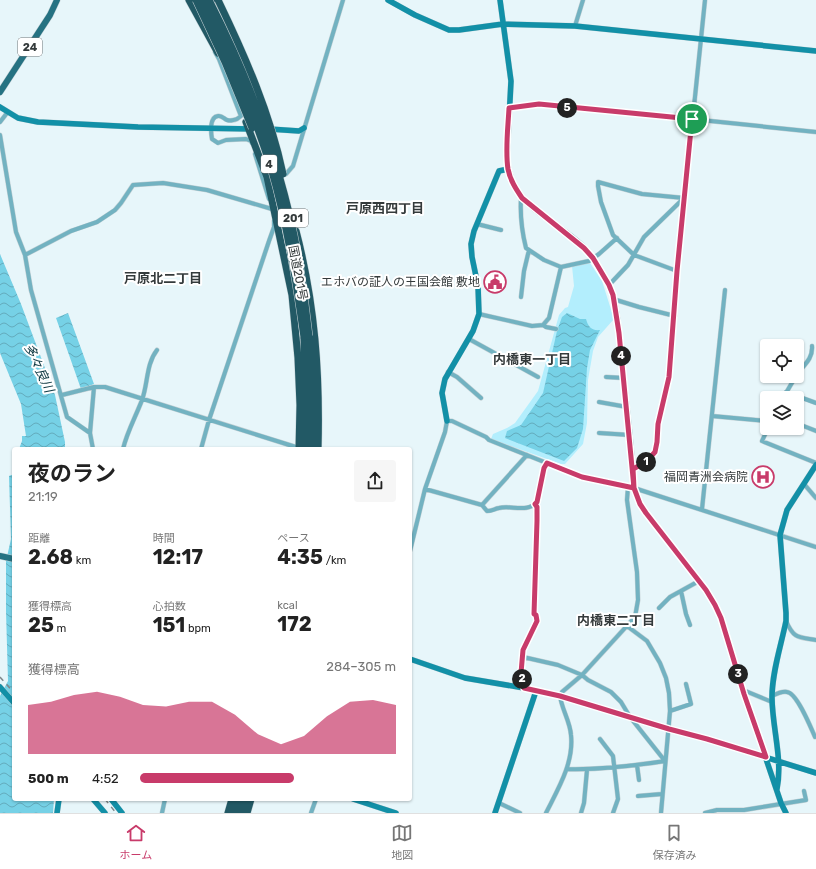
<!DOCTYPE html>
<html lang="ja">
<head>
<meta charset="utf-8">
<style>
  :root { --surface:#fff; --page:#f6f6f6; --text:#222; --muted:#767676; --line:#e0e0e0; --accent:#c83b6a }
  body { margin:0; font-family:Rubik,"Noto Sans JP",sans-serif; background:var(--page); color:var(--text); height:100vh; display:flex; flex-direction:column; font-size:15px; white-space:nowrap }
  * { box-sizing:border-box; margin:0 }
  p { font-size:13px; color:var(--muted) }
  .icon { flex:none; width:22px; height:22px; fill:none; stroke:currentColor; stroke-width:2; stroke-linecap:round; stroke-linejoin:round }
  .map { position:relative; flex:1; overflow:hidden }
  .panel { position:absolute; left:12px; top:447px; width:400px; height:354px; display:flex; flex-direction:column; background:var(--surface); border-radius:4px; box-shadow:0 1px 3px #0004 }
  .panel>* { flex:none }
  .controls { position:absolute; left:760px; top:339px; display:grid; gap:8px }
  .controls a { display:grid; place-items:center; width:44px; height:44px; border-radius:4px; background:var(--surface); box-shadow:0 1px 3px #0004; font-size:20px }
  .pin { position:absolute; display:grid; place-items:center; width:34px; height:34px; color:#fff; margin:-17px; border:2px solid #fff; border-radius:50%; box-shadow:0 1px 4px #0007 }
  .km { position:absolute; width:20px; height:20px; margin:-10px; border-radius:50%; background:#222; color:#fff; font-size:11px; line-height:20px; text-align:center }
  .round { display:grid; place-items:center; flex:none; width:42px; height:42px; border-radius:4px; background:var(--page) }
  .head { display:flex; align-items:center; justify-content:space-between; height:68px; padding:0 16px }
  h1 { font-size:22px; font-weight:700; line-height:30px }
  .stats { display:grid; grid-template-columns:repeat(3,1fr); gap:6px; height:68px; padding:4px 16px }
  .stats div { display:grid; align-content:center }
  .stats b { font-size:20px; font-weight:700 }
  .stats small { font-size:11px; font-weight:400 }
  .stats p { font-size:11px }
  .chart { height:112px; padding:8px 16px }
  .chart p { display:flex; justify-content:space-between }
  .chart svg { width:100%; height:72px; margin-top:4px; fill:var(--accent); opacity:.7 }
  ul { padding:0 16px; list-style:none; font-size:13px }
  li { display:grid; grid-template-columns:64px 48px 1fr; align-items:center; height:30px }
  li i { height:10px; border-radius:5px; background:var(--accent) }
  .tab-bar { display:flex; justify-content:space-around; align-items:center; height:56px; border-top:1px solid var(--line); background:var(--surface); font-size:11px; color:var(--muted) }
  .tab-bar a { display:grid; justify-items:center; gap:2px }
  .tab-bar .on { color:var(--accent) }
  .map>svg:first-child { display:block }
</style>
</head>
<body>
<div class="map">
<svg width="816" height="813" viewBox="0 0 816 813">
  <defs>
    <pattern id="water-waves" width="16" height="10" patternUnits="userSpaceOnUse"><rect width="16" height="10" fill="#76d1e6"/><path d="M0 5q4-4 8 0t8 0" fill="none" stroke="#62abbc"/></pattern>
  </defs>
  <rect width="100%" height="100%" fill="#e7f6fa"/>
  <path fill="#b3eefd" d="M590,263L602,281L614,319L598,337L593,351L588,380L587,423L583,444L565,464H561L491,439L493,434L507,428L515,423L538,391L559,315L565,308L568,307L574,286L572,266Z"/>
  <path fill="url(#water-waves)" d="M0,254L21,304L55,395L65,442V449H19L22,441V436H26L21,404L0,353Z
    M68,313L94,384L81,389L56,318Z
    M567,313L580,319H586C588,326 591,331 600,330L590,350L587,368L583,429L577,448L564,461L505,438L507,431L521,425L543,393L557,331L562,317Z
    M14,474V799H54L53,813H0V696L8,681L6,611V561L11,539L9,476Z"/>
  <g fill="none" stroke-linecap="round" stroke-linejoin="round">
    <g stroke="#c3d0d4" stroke-width="5">
      <path id="street" d="M575,26L583,0
        M215,52L219,59L241,116L237,119C235,120 230,121 227,120C224,119 222,115 218,116C209,117 211,133 212,139L218,143L226,140L246,139L251,141L252,143
        M509,108L539,104L549,106L623,112L816,132
        M0,122L7,113
        M0,135L16,232L25,255L31,290L67,417L90,433
        M255,154L269,199
        M286,174L293,166L343,0
        M521,198C520,215 522,232 526,248L544,260L561,267L589,261L599,254L617,238
        M477,224L501,230
        M25,255L71,231L97,222L115,210L121,203L133,185L163,183L207,190L272,209
        M677,271L634,255L613,235L601,202L598,186V182L642,194L684,198
        M609,285L628,265L644,237L684,198
        M521,297L524,271L529,250
        M613,299L639,307L675,316
        M479,314L532,326L543,325L549,318L561,267
        M543,325L546,327L556,329
        M469,339L538,377
        M448,372L457,377L481,398
        M797,374C804,365 813,359 812,346
        M606,377L624,378
        M786,392L816,403
        M62,395L94,387
        M783,398L796,376
        M599,402L627,407
        M712,416L767,421
        M801,425L816,431
        M768,428L762,441L816,463
        M599,433L630,435
        M93,449L90,433L94,387H105L299,448
        M123,449C127,432 136,416 142,400C148,384 146,364 157,350
        M201,449L209,420L269,241L274,227V221
        M633,469L645,462L655,452L657,442L658,424L669,377L677,271L705,0
        M804,484L816,498
        M425,489L482,505L527,455
        M482,505L487,511C492,511 494,509 499,508C511,505 528,513 537,502L544,468L547,463
        M702,509L725,290
        M410,551L425,489L445,432L447,421H452L486,437L489,440L582,477L634,488L816,547
        M681,591L686,614L690,625
        M659,608L670,597L699,581
        M786,621C794,639 798,637 816,640
        M627,626L647,641L660,663L666,678L669,693L670,711L661,813
        M523,657V650L537,621L536,615L534,614L537,521V507L535,504
        M524,688C522,678 519,667 523,657L558,665L582,675L588,680L611,692L621,702L630,717L665,761
        M743,690L772,702
        M772,696C776,694 783,691 787,692C797,693 811,728 815,737
        M670,711L691,704L686,684
        M600,739L613,756L618,799L613,813
        M637,765L639,780
        M567,769C600,770 632,766 665,761
        M638,796L662,794
        M499,803L520,813
        M162,813L165,799
        M311,813L316,799
        M546,813C558,789 574,763 571,735C570,721 562,710 560,696L562,692L582,675L635,617L638,600L637,572L627,500L628,487
        M581,813L584,803L587,770
        M705,813L717,810H744L806,800L804,791"/>
    </g>
    <g stroke="#c3d0d4" stroke-width="6">
      <path id="secondary" d="M388,0L415,15L449,30H459L503,24L575,26L816,51
        M500,0L511,81L507,158C511,209 554,217 585,248C594,258 602,271 608,284C618,303 619,333 621,355C626,399 632,444 634,488L640,504L646,513L706,590L715,605L721,618L744,694L781,803L786,813
        M0,107L18,118L38,122L138,127L252,129
        M269,129L299,131L304,128
        M447,421L442,393L445,379L473,331L479,314L478,286L472,257L471,244L474,231L499,171L508,169
        M410,659L465,678L524,688L560,696L669,729L707,739L816,773
        M0,687L14,703
        M777,789C783,759 772,727 772,697C772,672 781,646 786,621V613L780,535L787,510L816,465
        M93,799L105,813
        M111,799L122,813
        M353,799L396,813
        M57,813L59,799
        M495,813L536,691"/>
    </g>
    <g stroke="#c3d0d4" stroke-width="7">
      <path id="primary" d="M0,92L50,15L57,0
        M0,556L14,559"/>
    </g>
    <g stroke="#c3d0d4" stroke-width="8">
      <path id="highway" d="M189,0L218,53
        M213,0L224,21L233,43
        M246,122L267,177L292,295L298,358L300,405L299,449
        M296,231C315,304 320,373 318,449
        M309,336L313,403L312,449
        M304,337L306,404V449
        M228,813L232,799
        M235,813L239,799
        M241,813L245,799
        M247,813L251,799"/>
    </g>
    <use href="#street" stroke="#72b2c1" stroke-width="4"/>
    <use href="#secondary" stroke="#1290a7" stroke-width="5.5"/>
    <use href="#primary" stroke="#257282" stroke-width="6"/>
    <use href="#highway" stroke="#225965" stroke-width="7"/>
    <path stroke="#7f888b" stroke-width="1.5" stroke-dasharray="5 5" stroke-linecap="butt" d="M0,677L14,693
      M105,799L116,813"/>
    <g stroke="#c3d0d4" stroke-width="8" stroke-linecap="butt">
      <path id="highway-bridge" d="M196,0L225,62L252,128
        M202,0C229,55 253,110 271,168C287,223 296,280 304,337
        M209,0C251,82 283,170 299,261C303,286 306,311 309,336
        M218,0C245,56 270,113 283,174"/>
    </g>
    <use href="#highway-bridge" stroke="#225965" stroke-width="7"/>
  </g>
  <g fill="none" stroke-linecap="round" stroke-linejoin="round">
    <g stroke="#fff" stroke-width="8">
      <path id="route" d="M692,119L677,271L669,377L658,424L657,442L655,452L646,462L633,469L634,488L582,477L547,463L544,468L537,502L535,504L537,507V521L534,614L536,615L537,621L523,650L521,673L524,688L560,696L669,729L707,739L766,757L744,694L721,618L715,605L706,590L646,513L640,504L634,488L619,333L613,295L609,285L593,258L584,248L522,198C516,189 510,180 508,169C505,150 508,128 509,108L539,104L692,119"/>
    </g>
    <use href="#route" stroke="#c83b6a" stroke-width="5"/>
  </g>
  <defs>
    <g id="civic-ring" transform="scale(1.15)"><circle r="9.5" fill="#fff" stroke="#c83b6a" stroke-width="1.5"/><path d="M-.6-6.5H3V-4.5H.6V-3L4-1V1h2V6H-6V1h2V-1L-.6-3ZM-1.2 2.5V6h2.4V2.5Z" fill="#c83b6a"/></g>
    <g id="hospital-ring" transform="scale(1.15)"><circle r="9.5" fill="#fff" stroke="#c83b6a" stroke-width="1.5"/><path d="M-5-5h3v3.5h4V-5h3V5h-3V1.5h-4V5h-3Z" fill="#c83b6a"/></g>
  </defs>
  <g fill-rule="evenodd">
    <use href="#civic-ring" x="495" y="282"/>
    <use href="#hospital-ring" x="763" y="477"/>
  </g>
  <g text-anchor="middle" dominant-baseline="central" stroke-width="4" stroke-linejoin="round" paint-order="stroke">
    <g fill="#fff" stroke="#717576" stroke-width="1">
      <rect x="18" y="38" width="24" height="18" rx="3"/>
      <rect x="261" y="155" width="16" height="18" rx="3"/>
      <rect x="278" y="209" width="30" height="18" rx="3"/>
    </g>
    <g font-size="11" font-weight="bold" fill="#343a3b">
      <text x="30" y="47">24</text>
      <text x="269" y="164">4</text>
      <text x="293" y="218">201</text>
    </g>
    <g font-size="12" fill="#343a3b" stroke="#fff">
      <text transform="translate(298 273) rotate(79)">国道201号</text>
    </g>
    <g font-size="12" fill="#343a3b" stroke="#fff" text-anchor="end">
      <text x="480" y="282">エホバの証人の王国会館 敷地</text>
      <text x="748" y="477">福岡青洲会病院</text>
    </g>
    <g font-size="13" font-weight="bold" fill="#343a3b" stroke="#fff">
      <text x="385" y="208">戸原西四丁目</text>
      <text x="163" y="278">戸原北二丁目</text>
      <text x="532" y="359">内橋東一丁目</text>
      <text x="616" y="620">内橋東二丁目</text>
    </g>
    <g font-size="13" font-style="italic" fill="#0f3a44" stroke="#fff">
      <text transform="translate(39 368) rotate(65)">多々良川</text>
    </g>
  </g>
</svg>
<div class="controls">
<a><svg class="icon" aria-label="locate" viewBox="0 0 24 24"><circle cx="12" cy="12" r="6"/><path d="M12 2v4M12 18v4M2 12h4M18 12h4"/></svg></a>
<a><svg class="icon" aria-label="layers" viewBox="0 0 24 24"><path d="M12 4l9 5-9 5-9-5zM3 14l9 5 9-5"/></svg></a>
</div>
<div class="pin" style="left:692px;top:119px;background:#1e9e55"><svg class="icon" aria-label="arrive" viewBox="0 0 24 24"><path d="M6 21V4h12l-3 4 3 4H6"/></svg></div>
<b class="km" style="left:646px;top:462px">1</b>
<b class="km" style="left:522px;top:679px">2</b>
<b class="km" style="left:738px;top:674px">3</b>
<b class="km" style="left:621px;top:356px">4</b>
<b class="km" style="left:567px;top:108px">5</b>
<section class="panel">
<div class="head"><div><h1>夜のラン</h1><p>21:19</p></div><a class="round"><svg class="icon" aria-label="share" viewBox="0 0 24 24"><path d="M12 15V3M7 8l5-5 5 5M5 13v7h14v-7"/></svg></a></div>
<div class="stats">
<div><p>距離</p><b>2.68<small> km</small></b></div>
<div><p>時間</p><b>12:17</b></div>
<div><p>ペース</p><b>4:35<small> /km</small></b></div>
</div>
<div class="stats">
<div><p>獲得標高</p><b>25<small> m</small></b></div>
<div><p>心拍数</p><b>151<small> bpm</small></b></div>
<div><p>kcal</p><b>172</b></div>
</div>
<div class="chart"><p><span>獲得標高</span>284–305 m</p>
<svg viewBox="0 0 160 44" preserveAspectRatio="none"><path d="M0 44V14L10 12L20 8L30 6L40 9L50 14L60 15L70 12L80 12L90 20L100 32L110 38L120 33L130 21L140 12L150 11L160 14V44z"/></svg>
</div>
<ul>
<li><b>500 m</b>4:52<i style="width:60%"></i></li>
</ul>
</section>
</div>
<nav class="tab-bar">
<a class="on"><svg class="icon" aria-label="home" viewBox="0 0 24 24"><path d="M3 11l9-7 9 7M6 9v11h12V9"/></svg>ホーム</a>
<a><svg class="icon" aria-label="map" viewBox="0 0 24 24"><path d="M3 6l6-2 6 2 6-2v14l-6 2-6-2-6 2zM9 4v14M15 6v14"/></svg>地図</a>
<a><svg class="icon" aria-label="saved" viewBox="0 0 24 24"><path d="M7 4h10v16l-5-4-5 4z"/></svg>保存済み</a>
</nav>
</body>
</html>
